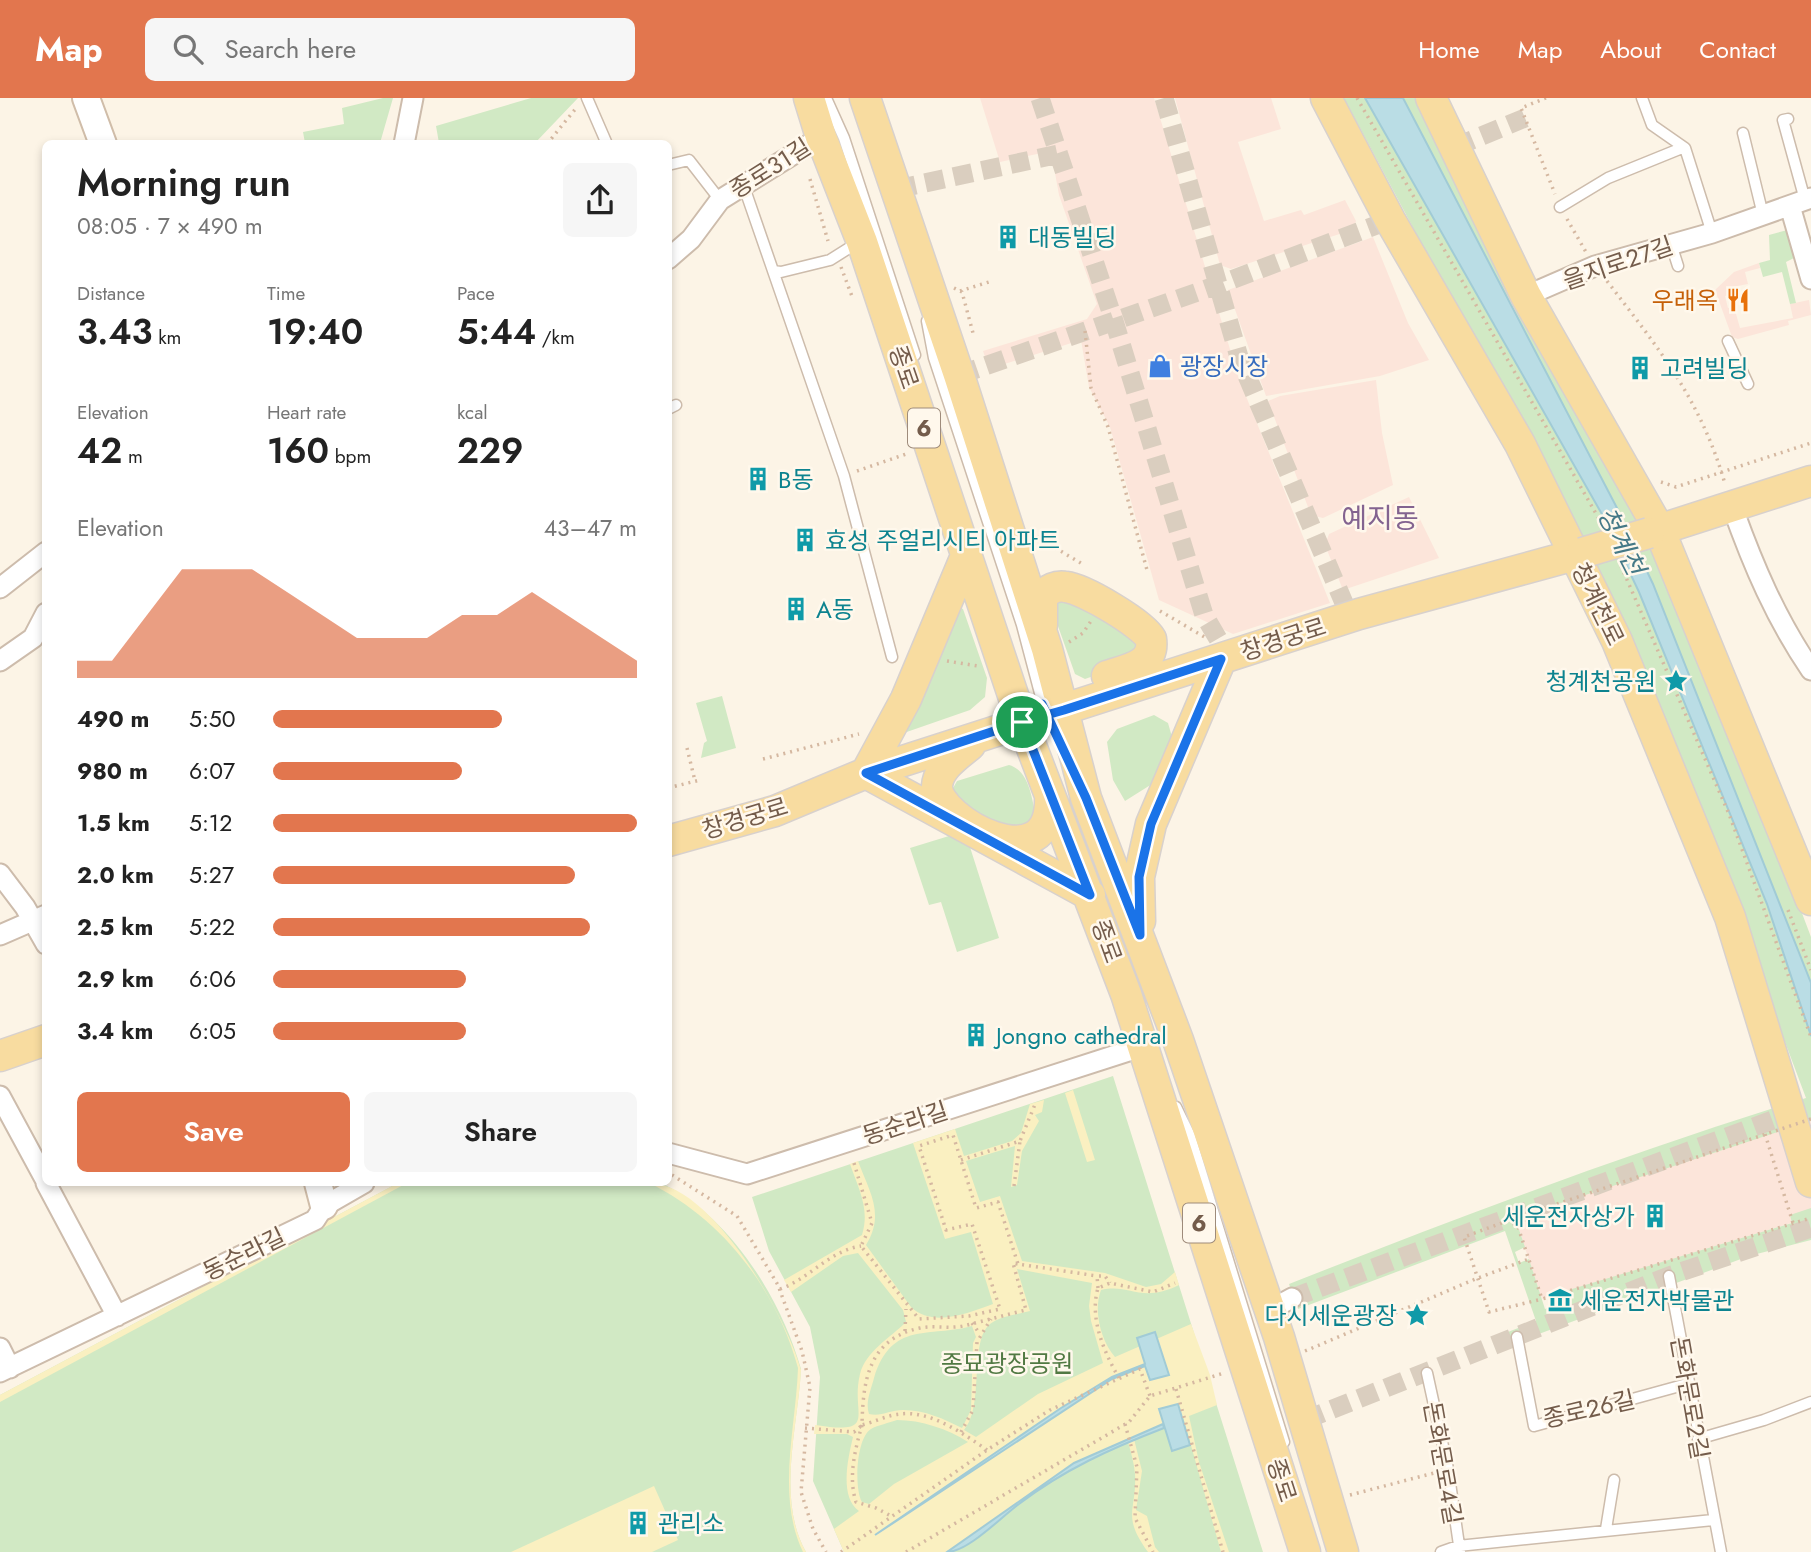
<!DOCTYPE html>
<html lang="en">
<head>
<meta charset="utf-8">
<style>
  :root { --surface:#fff; --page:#f6f6f6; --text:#222; --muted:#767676; --accent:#e2764e }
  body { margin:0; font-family:Jost,"Noto Sans KR",sans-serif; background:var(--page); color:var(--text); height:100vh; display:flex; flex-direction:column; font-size:26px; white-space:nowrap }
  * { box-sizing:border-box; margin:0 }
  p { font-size:23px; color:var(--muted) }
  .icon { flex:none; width:38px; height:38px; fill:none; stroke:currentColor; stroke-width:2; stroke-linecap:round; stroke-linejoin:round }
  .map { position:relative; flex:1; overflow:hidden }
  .side { position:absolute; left:42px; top:42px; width:630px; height:1046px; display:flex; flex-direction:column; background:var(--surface); border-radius:10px; box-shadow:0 4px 10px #0003 }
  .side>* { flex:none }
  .pin { position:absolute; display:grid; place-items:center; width:60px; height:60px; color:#fff; margin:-30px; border:4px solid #fff; border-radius:50%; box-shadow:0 2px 7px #0007 }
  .round { display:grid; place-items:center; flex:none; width:74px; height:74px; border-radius:10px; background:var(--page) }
  .summary { display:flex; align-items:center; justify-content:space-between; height:119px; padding:0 35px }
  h1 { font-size:38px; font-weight:600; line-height:52px }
  .metrics { display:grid; grid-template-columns:repeat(3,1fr); gap:10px; height:119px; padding:7px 35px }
  .metrics div { display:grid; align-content:center }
  .metrics b { font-size:35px; font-weight:600 }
  .metrics small { font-size:19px; font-weight:400 }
  .metrics p { font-size:19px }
  .chart { height:196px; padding:14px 35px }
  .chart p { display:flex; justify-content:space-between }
  .chart svg { width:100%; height:126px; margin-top:7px; fill:var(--accent); opacity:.7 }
  .action { display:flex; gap:14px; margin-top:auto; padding:14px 35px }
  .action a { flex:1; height:80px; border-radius:10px; background:var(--accent); color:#fff; font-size:28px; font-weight:600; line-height:80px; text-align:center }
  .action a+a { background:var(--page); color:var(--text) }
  ul { padding:0 35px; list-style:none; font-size:23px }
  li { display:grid; grid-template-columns:112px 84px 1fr; align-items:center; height:52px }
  li i { height:18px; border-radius:9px; background:var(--accent) }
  header { display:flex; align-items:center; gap:42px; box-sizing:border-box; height:98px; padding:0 35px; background:var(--accent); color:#fff }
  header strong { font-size:33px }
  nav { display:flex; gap:38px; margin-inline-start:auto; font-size:24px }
  .search { width:490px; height:63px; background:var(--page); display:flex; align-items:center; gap:18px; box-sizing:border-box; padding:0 24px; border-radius:10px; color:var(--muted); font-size:26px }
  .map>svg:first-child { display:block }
</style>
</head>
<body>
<header>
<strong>Map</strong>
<div class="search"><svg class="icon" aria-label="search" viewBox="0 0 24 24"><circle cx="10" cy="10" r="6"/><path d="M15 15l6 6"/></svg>Search here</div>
<nav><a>Home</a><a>Map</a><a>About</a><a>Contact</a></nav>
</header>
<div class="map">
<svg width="1811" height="1454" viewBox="0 0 1811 1454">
  <rect width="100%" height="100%" fill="#fcf4e6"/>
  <path fill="#fce5da" d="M980,0H1154L1239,281L1330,505L1233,536L1159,502L1110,329L1089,289L1081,242L989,271L983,253L1087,221L1097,206L1059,97L1051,53L1000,64Z
    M1175,0H1271L1281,31L1238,44L1264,123L1301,112L1304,117L1345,102L1356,123L1352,132L1231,171L1220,167Z
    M1373,139L1408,225L1429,262L1380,278L1266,298L1228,192Z
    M1759,165L1760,170L1745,174L1748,186L1732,189L1733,196L1725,198L1728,210L1734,209L1740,230L1793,220L1790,206L1809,202L1811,217L1788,223L1789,227L1738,241L1732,239L1715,192L1734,174Z
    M1376,282L1382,335L1393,387L1323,420L1311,417L1268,303L1280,298Z
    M1409,399L1439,460L1343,492L1325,447L1329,436Z
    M1811,1021V1119L1542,1201L1515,1120Z"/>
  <path fill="#d1e9c4" d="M383,0H393L380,45H305L303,34L344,26L342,10Z
    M531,0H578L535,45H439L436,28Z
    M1344,0H1423L1627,391L1766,720L1811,839V1023L1515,1120L1525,1149L1515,1154L1519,1165L1529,1161L1545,1211L1565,1203L1562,1194L1792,1125L1790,1117L1811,1110V1142L1749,1158L1501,1250L1495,1239L1536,1223L1505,1133L1298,1211L1289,1186C1459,1119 1631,1054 1806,1000L1734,808L1460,218Z
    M1791,131L1798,158L1786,164L1796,205L1790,206L1782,174L1763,179L1759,165L1770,162L1769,137Z
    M1062,498L1142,543L1133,564L1085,581L1075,576L1053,514L1054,504Z
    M959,509L963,511L987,580L985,599L970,612L898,637Z
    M722,598L736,650L701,660L704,645L707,643L696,605Z
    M1154,617L1168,625L1172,639L1152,686L1125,703L1113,682L1107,644L1117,631Z
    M1009,667C1031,673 1032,705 1037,723L1027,736L966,716L952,692L957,683Z
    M949,738L969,746L999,840L957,854L941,804L929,807L910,750Z
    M1113,978L1263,1454H844L813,1383L820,1279L810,1229L769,1153L752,1099Z
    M398,1085H661C729,1117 781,1200 801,1271C798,1329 776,1401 806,1454H0V1297Z"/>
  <path fill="#faf0c1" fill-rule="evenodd" d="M1073,992L1095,1062L1087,1064L1065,995Z
    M1044,1002L1042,1014L1035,1017L1039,1023L1022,1053L1017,1087L1011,1089L1015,1048L966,1063L980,1104L1000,1098L1022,1163L1105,1175L1146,1189L1161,1186L1175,1174L1179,1187C1140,1206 1130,1185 1101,1192C1093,1213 1101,1243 1115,1259L1191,1226L1210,1277L1217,1307L1189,1318L1199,1364L1229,1454H1221L1183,1319L1074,1365L947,1454H844L834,1431L859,1413C839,1399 848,1360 853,1339L847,1336H814L815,1327C880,1337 850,1317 860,1276C866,1253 890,1240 906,1224L903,1212L858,1155L843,1158L791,1194L784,1182L862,1137C870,1111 859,1092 850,1066L858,1063C870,1095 885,1116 866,1147L911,1209C933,1230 968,1215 993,1206L971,1134L945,1141L913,1045L955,1031L964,1058L1012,1043L1021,1035L1030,1006ZM1017,1171L1092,1185L1089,1208L1091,1223L1103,1265L1038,1296L976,1339L964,1332C986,1307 967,1238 993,1224C1003,1218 1019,1216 1030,1213ZM972,1228L976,1239L973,1245L971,1312L962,1330C944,1321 925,1312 903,1312C890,1312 881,1319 869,1316C865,1304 871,1292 874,1280C892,1222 929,1240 972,1228ZM897,1322C921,1322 948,1331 968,1344L894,1386L869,1406L862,1404C854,1391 856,1340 871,1331C878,1327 889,1325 897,1322Z
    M398,1085H407L0,1304V1297Z
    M649,1085C712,1085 786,1218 801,1272C798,1329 776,1401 806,1454H803C776,1398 796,1330 798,1270C777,1192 722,1120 649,1085Z
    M1134,1341L1142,1373L1136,1412L1147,1418L1155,1449L1159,1454H1148C1121,1417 1137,1413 1135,1376C1134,1365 1131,1354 1128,1344Z
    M654,1388L678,1442L652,1454H511Z"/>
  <path fill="#badde5" stroke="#a1cbd6" stroke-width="2" d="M1365,0H1403L1617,410L1653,486L1811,885V938L1767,806L1639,494L1603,418Z
    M1155,1234L1169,1277L1150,1282L1145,1268L1112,1281L875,1437L1061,1310L1112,1279L1145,1266L1137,1240Z
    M1178,1306L1190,1347L1172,1353L1159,1311Z
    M1163,1326L1164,1330C1112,1350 1063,1372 1019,1406C1001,1419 968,1454 947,1454L1074,1365Z"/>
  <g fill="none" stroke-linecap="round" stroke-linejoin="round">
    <path stroke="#dacebf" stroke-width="19" stroke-dasharray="19 10" stroke-linecap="butt" d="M1040,0L1114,223L1204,517L1224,551
      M1164,0L1239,259L1350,519
      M1455,49L1525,20
      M897,91L1059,56
      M959,277L1218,187L1390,122
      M1292,1200L1789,1016
      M1305,1322L1669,1178L1811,1130"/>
    <g stroke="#cdbcac" stroke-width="13">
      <path id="lane" d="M587,0L607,46
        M826,0L844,40L915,257
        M1642,0L1652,27L1685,50L1712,135
        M1788,21L1783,22L1805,102
        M1743,35L1763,117
        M668,67L689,62L720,102
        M743,86L844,378L892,559
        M1560,109L1608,80L1682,50
        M1671,146L1678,168
        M773,173L781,174L830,162L857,145
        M927,223L934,260L1022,527L1045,614
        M1728,243L1748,286
        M668,311L676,307
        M1176,1009L1190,1038L1284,1344
        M1669,1178L1721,1454
        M1517,1239L1534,1328L1687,1286
        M1427,1275L1448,1371L1460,1454
        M1698,1341L1764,1322L1811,1304
        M1606,1431L1614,1382
        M1441,1454L1458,1448L1713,1422"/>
    </g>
    <g stroke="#cdbcac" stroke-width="23">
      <path id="street" d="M404,46L413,0
        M1790,108L1811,181
        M668,161L691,141L720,102L821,39
        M1526,198L1595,168L1712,135L1811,100
        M1732,408C1753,467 1776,521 1811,572
        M0,490L46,454
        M0,563L33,540L46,515
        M0,776L25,809L46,846
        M0,837L46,817
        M0,998L46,1083
        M668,1055L747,1076L1141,949
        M46,1085L117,1218
        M1270,1212L1292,1200
        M0,1250L10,1270
        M0,1274L315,1122L324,1108L364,1085"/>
    </g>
    <g stroke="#d0bda9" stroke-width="30">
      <path id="secondary" d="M86,0L103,46
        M318,1085L324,1108"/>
    </g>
    <g stroke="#d8d1cd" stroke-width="33">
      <path id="primary" d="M809,0L821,39L862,144L1022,624L1126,896L1305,1454
        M865,0L959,277L1047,551L1086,700L1178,942L1279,1239L1343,1454
        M1326,0L1390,122L1520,346L1617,543L1730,819L1811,1084
        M1431,0L1526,198L1659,431L1811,802
        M1649,435L1811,383
        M1042,527V499C1048,491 1057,487 1066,489C1084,491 1143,526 1151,541C1155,568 1127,571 1107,578
        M970,647C958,657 938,670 937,688C936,722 1054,787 1050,697
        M866,675L1090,797
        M866,675L906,601L966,458
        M668,743L775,713L866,675L1359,516L1582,455
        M1140,823L1139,779L1151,726L1221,561
        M0,958L46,942"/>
    </g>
    <path stroke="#d5b8a1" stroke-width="3.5" stroke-dasharray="2 5" stroke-linecap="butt" d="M1357,0L1602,426
      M1546,0L1521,10L1555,96
      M547,46L577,9
      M810,81L828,143
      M1567,121L1586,154
      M841,169L853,201
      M1607,183C1659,251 1701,302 1725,386
      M954,190L962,194L973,235L970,236
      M960,193L992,183
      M1085,233L1091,290L1108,329L1147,472
      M857,373L909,355
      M1661,384L1676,389L1811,345
      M1037,439L1084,467
      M1621,468L1729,716L1811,939
      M1160,513L1208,541
      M1069,544L1083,535L1091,523
      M947,563L978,568
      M687,650L695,683
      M763,661L859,636
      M668,690L700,682
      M1788,812L1811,872
      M1765,1036L1793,1125
      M961,1062L1020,1043L1036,1004
      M854,1065L872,1125L861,1148L919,1221L969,1218L1000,1211L972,1126L946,1132L919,1048L953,1037L976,1110L998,1104L1018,1166L1097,1178
      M672,1077L737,1118L778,1187L802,1253L810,1289L801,1394L813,1431L826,1454
      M1014,1088L1020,1043
      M1515,1120L1464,1139L1489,1214L1542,1201
      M1098,1190L1097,1178H1105L1110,1185
      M780,1191C809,1181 829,1153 861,1148
      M972,1225L980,1236
      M905,1233L906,1211
      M1305,1253L1478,1180L1529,1161
      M1119,1280C1104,1254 1089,1220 1098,1190L1110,1185L1153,1194L1175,1185
      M1176,1291L1223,1454
      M1125,1326L1137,1369L1135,1420L1153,1454
      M862,1327C855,1352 848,1379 856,1404L876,1410L893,1419
      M805,1330L854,1334L861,1328
      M961,1334L973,1312L977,1244L991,1221
      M987,1352C964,1336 930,1312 900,1316C888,1317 874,1324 862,1327C863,1283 868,1241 920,1230C934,1227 949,1231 963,1228C984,1223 1005,1217 1026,1212L1013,1165L1018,1166
      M1350,1397L1434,1375
      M841,1454L987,1352L1050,1312L1140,1271L1150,1298
      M906,1454L1129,1324L1150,1298L1224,1275"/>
    <use href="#lane" stroke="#fff" stroke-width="10"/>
    <use href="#street" stroke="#fff" stroke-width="19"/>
    <use href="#secondary" stroke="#fff" stroke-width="26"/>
    <use href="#primary" stroke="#f8dca0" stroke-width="30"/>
    <g stroke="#d8d1cd" stroke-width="33" stroke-linecap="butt">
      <path id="primary-bridge" d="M1582,455L1649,435"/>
    </g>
    <path stroke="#d5b8a1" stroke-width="3.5" stroke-dasharray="2 5" stroke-linecap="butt" d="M1811,1021L1515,1120L1542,1201L1811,1120"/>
    <use href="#primary-bridge" stroke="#f8dca0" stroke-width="30"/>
  </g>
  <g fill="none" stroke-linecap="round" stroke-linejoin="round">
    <g stroke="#fff" stroke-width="14">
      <path id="route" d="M1022,624L1090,797L866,675L1022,624C1036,620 1050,616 1064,612L1221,561L1151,726L1139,779L1140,837L1086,700L1047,617L1042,606L1022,624"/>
    </g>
    <use href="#route" stroke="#1a73e8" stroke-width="9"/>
  </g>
  <defs>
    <g id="building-bare" transform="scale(1.89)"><path d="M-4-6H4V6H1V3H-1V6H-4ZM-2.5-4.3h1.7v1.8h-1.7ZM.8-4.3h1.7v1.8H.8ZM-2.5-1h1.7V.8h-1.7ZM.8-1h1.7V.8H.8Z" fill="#0f9aa8" stroke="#fff8ec" stroke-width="2.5" paint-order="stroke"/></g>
    <g id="restaurant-bare" transform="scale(1.89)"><path d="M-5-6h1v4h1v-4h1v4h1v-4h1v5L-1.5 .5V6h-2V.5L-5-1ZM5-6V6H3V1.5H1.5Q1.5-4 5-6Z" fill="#e8710a" stroke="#fff8ec" stroke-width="2.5" paint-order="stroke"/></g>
    <g id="shop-bare" transform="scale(1.89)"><path d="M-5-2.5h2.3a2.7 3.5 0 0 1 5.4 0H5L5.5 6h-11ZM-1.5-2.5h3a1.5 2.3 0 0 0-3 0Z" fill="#3f7fe0" stroke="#fff8ec" stroke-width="2.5" paint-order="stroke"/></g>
    <g id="sight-bare" transform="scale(1.89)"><path d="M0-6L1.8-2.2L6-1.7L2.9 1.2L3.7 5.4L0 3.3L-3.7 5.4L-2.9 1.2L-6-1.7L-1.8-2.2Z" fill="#0f9aa8" stroke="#fff8ec" stroke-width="2.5" paint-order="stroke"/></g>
    <g id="museum-bare" transform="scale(1.89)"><path d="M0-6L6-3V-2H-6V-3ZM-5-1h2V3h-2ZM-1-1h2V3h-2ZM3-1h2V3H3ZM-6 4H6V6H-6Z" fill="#0f9aa8" stroke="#fff8ec" stroke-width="2.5" paint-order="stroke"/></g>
  </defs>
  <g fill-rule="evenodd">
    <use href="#building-bare" x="1008" y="139"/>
    <use href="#restaurant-bare" x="1738" y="202"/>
    <use href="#shop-bare" x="1160" y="268"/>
    <use href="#building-bare" x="1640" y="270"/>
    <use href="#building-bare" x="758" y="381"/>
    <use href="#building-bare" x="805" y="442"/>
    <use href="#building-bare" x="796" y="511"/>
    <use href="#sight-bare" x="1676" y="583"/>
    <use href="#building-bare" x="976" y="937"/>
    <use href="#building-bare" x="1655" y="1118"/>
    <use href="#museum-bare" x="1560" y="1202"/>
    <use href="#sight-bare" x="1417" y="1217"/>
    <use href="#building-bare" x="638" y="1425"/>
  </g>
  <g text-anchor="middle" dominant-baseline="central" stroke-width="5" stroke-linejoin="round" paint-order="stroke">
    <g fill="#fff8ec" stroke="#9e8b7b" stroke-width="2">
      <rect x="908" y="310.5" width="32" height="39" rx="5"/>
      <rect x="1183" y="1105.5" width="32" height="39" rx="5"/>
    </g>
    <g font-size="23" font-weight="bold" fill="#745c4b">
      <text x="924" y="330">6</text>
      <text x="1199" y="1125">6</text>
    </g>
    <g font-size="24" fill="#745c4b" stroke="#fff8ec">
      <text transform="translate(770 70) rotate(-32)">종로31길</text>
      <text transform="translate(1618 165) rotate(-19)">을지로27길</text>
      <text transform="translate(904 269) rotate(71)">종로</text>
      <text transform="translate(1598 506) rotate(64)">청계천로</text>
      <text transform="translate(1283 541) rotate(-18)">창경궁로</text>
      <text transform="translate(745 720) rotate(-17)">창경궁로</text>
      <text transform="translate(1107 843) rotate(70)">종로</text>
      <text transform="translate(905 1025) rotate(-18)">동순라길</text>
      <text transform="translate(244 1156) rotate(-26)">동순라길</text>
      <text transform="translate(1690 1300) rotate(80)">돈화문로2길</text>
      <text transform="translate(1589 1311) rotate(-13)">종로26길</text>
      <text transform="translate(1443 1365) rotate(80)">돈화문로4길</text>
      <text transform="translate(1282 1382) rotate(72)">종로</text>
    </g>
    <g font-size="24" fill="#0d838f" stroke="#fff8ec" text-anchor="start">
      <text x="1028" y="139">대동빌딩</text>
      <text x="1660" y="270">고려빌딩</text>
      <text x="778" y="381">B동</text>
      <text x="825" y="442">효성 주얼리시티 아파트</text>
      <text x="816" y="511">A동</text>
      <text x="1656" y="583" text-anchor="end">청계천공원</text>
      <text x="996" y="937">Jongno cathedral</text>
      <text x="1635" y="1118" text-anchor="end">세운전자상가</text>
      <text x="1580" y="1202">세운전자박물관</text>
      <text x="1397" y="1217" text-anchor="end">다시세운광장</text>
      <text x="658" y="1425">관리소</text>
    </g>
    <g font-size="24" fill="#c56008" stroke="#fff8ec" text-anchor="end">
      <text x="1718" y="202">우래옥</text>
    </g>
    <g font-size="24" fill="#366cbe" stroke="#fff8ec" text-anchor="start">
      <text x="1180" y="268">광장시장</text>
    </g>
    <g font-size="24" fill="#517943" stroke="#fff8ec">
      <text x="1007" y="1265">종묘광장공원</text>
    </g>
    <g font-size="26" font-style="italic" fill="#457987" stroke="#fff8ec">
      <text transform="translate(1621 443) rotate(63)">청계천</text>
    </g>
    <g font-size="28" fill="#836390" stroke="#fff8ec">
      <text x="1380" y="420">예지동</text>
    </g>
  </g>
</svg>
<div class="pin" style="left:1022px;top:624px;background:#1e9e55"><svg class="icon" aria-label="arrive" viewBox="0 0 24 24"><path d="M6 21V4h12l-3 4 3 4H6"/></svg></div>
<section class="side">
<div class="summary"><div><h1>Morning run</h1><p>08:05 · 7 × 490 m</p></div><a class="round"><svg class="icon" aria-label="share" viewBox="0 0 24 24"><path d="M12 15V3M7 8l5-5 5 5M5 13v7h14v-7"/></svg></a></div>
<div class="metrics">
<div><p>Distance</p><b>3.43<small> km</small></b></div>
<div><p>Time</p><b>19:40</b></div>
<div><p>Pace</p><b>5:44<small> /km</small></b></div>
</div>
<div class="metrics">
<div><p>Elevation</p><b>42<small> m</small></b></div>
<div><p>Heart rate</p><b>160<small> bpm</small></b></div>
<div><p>kcal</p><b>229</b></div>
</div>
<div class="chart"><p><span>Elevation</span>43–47 m</p>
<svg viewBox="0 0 160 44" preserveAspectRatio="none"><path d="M0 44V38L10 38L20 22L30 6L40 6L50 6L60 14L70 22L80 30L90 30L100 30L110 22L120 22L130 14L140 22L150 30L160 38V44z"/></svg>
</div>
<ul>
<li><b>490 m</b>5:50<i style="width:63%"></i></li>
<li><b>980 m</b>6:07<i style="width:52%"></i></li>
<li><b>1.5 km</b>5:12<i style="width:100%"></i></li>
<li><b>2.0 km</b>5:27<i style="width:83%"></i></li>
<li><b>2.5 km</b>5:22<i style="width:87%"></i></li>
<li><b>2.9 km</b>6:06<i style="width:53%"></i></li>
<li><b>3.4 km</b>6:05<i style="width:53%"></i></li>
</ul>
<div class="action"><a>Save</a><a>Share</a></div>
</section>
</div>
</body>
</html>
